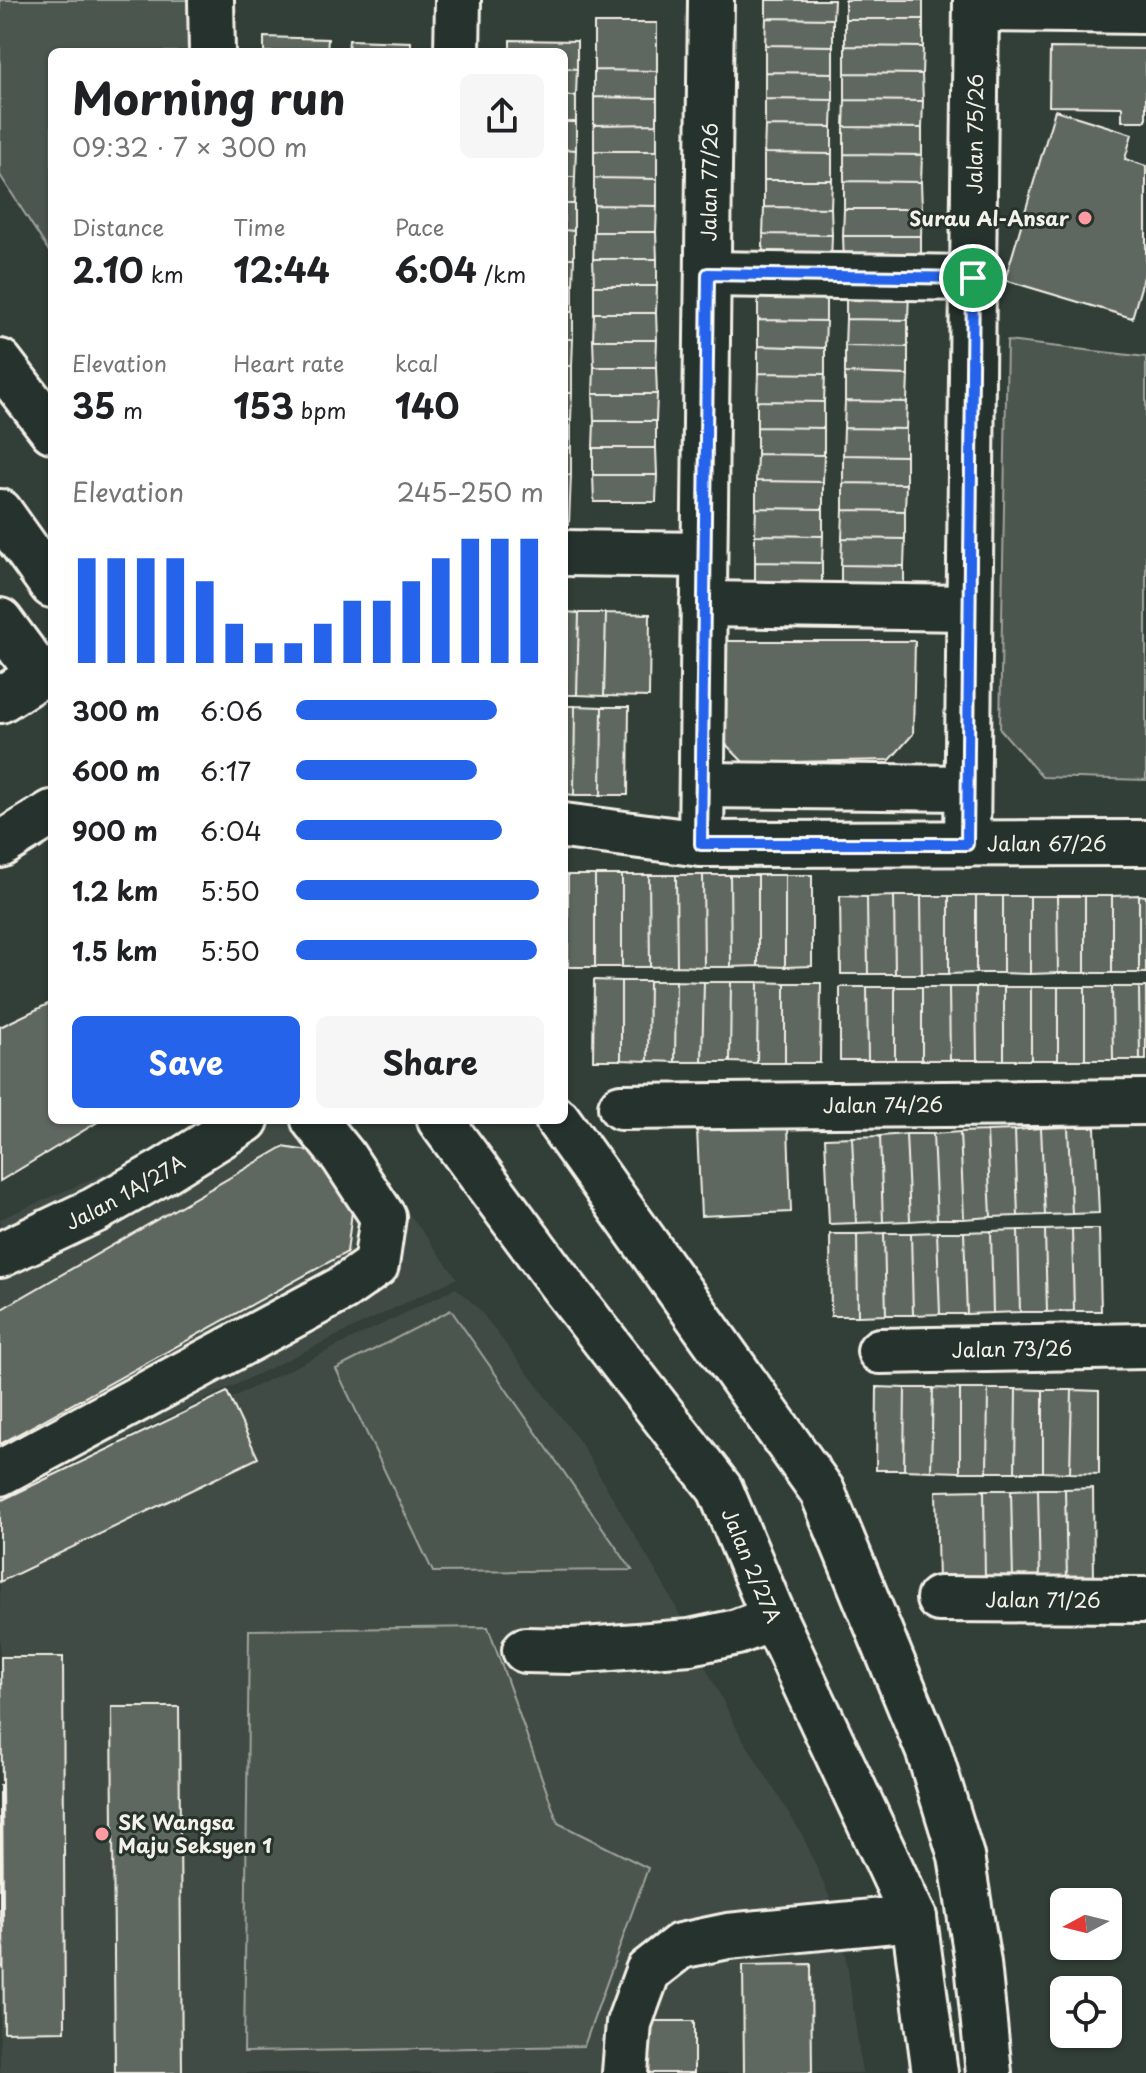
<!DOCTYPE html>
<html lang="en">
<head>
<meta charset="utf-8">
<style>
  :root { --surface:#fff; --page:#f6f6f6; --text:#202124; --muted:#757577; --accent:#2563eb }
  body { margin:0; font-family:"Playpen Sans",sans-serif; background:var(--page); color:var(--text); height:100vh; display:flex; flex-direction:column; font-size:30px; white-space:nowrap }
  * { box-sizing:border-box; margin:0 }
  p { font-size:26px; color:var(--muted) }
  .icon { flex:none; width:44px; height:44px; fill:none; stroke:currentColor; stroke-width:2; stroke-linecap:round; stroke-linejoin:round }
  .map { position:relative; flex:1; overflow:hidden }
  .side { position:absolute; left:48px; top:48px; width:520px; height:1076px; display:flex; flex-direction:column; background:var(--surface); border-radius:12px; box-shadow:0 2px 6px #0004 }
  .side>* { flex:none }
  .needle { width:52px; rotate:263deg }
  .tools { position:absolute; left:1050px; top:1888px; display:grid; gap:16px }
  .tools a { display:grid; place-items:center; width:72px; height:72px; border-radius:12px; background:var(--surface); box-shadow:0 2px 6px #0004; font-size:40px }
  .pin { position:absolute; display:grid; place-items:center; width:68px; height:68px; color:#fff; margin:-34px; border:4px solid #fff; border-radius:50%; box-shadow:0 2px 8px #0007 }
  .round { display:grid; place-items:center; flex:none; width:84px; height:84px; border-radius:12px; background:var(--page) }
  .headline { display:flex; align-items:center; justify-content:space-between; height:136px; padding:0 24px }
  h1 { font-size:44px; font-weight:700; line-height:60px }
  .stats { display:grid; grid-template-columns:repeat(3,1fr); gap:12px; height:136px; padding:8px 24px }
  .stats div { display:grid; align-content:center }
  .stats b { font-size:34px; font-weight:700 }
  .stats small { font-size:22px; font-weight:400 }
  .stats p { font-size:22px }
  .chart { height:224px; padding:16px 24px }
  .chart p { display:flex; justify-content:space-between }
  .chart svg { width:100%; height:144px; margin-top:8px; stroke:var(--accent); stroke-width:6 }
  .button { display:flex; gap:16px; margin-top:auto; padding:16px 24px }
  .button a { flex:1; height:92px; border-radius:12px; background:var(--accent); color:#fff; font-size:32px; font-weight:700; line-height:92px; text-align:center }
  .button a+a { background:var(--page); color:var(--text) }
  ul { padding:0 24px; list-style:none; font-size:26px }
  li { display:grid; grid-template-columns:128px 96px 1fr; align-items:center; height:60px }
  li i { height:20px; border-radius:10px; background:var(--accent) }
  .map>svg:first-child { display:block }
</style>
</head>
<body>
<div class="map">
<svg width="1146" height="2073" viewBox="0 0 1146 2073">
  <rect width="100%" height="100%" fill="#323e38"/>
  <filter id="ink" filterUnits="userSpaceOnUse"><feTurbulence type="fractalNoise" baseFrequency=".0125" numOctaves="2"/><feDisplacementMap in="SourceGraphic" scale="16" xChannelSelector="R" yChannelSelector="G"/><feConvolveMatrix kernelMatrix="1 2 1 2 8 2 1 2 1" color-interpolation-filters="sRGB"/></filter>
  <g filter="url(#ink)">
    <path fill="#404b44" d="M204,1120H339L457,1278L0,1498V1219L131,1162Z
      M456,1288L479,1309L580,1442L669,1594L738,1731L803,1836L842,1926L862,2073H0V1511Z"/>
    <path fill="#4c564f" stroke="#a0a49c" stroke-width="2" d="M0,0H202L203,52H52V256L0,175Z
      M1007,341L1146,357V780L1042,777L1000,729Z
      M451,1310L632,1570L433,1572L336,1369Z
      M488,1627L558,1823L648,1868L584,2046L244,2052L249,1630Z"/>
    <path fill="#5f6861" stroke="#f4f1e8" stroke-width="2" d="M766,0H834L833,19L766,18Z
      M845,0H923V19H845Z
      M766,18L833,19V46L765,45Z
      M845,19H923V47L845,46Z
      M594,23H657V71L594,70Z
      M264,37L328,39L327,52H264Z
      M349,40L411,42V52H348Z
      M510,40L577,41V69L564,68V52H510Z
      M765,45L833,46V73L765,72Z
      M845,46L923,47L922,74L845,73Z
      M1050,48L1146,49V121H1122V107L1049,106Z
      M564,68L577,69L576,96H564Z
      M594,70L657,71V98L594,97Z
      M765,72L833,73V100L765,99Z
      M845,73L922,74L923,101L845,100Z
      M564,96H576V122H564Z
      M594,97L657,98V124L594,125Z
      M765,99L833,100L832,127L765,126Z
      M845,100L923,101L922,128L844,127Z
      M1055,110L1132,134L1125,159L1146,166V270L1132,318L1005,280Z
      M564,122H576V150L564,149Z
      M657,124V151H594V125Z
      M765,126L832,127V154L764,153Z
      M844,127L922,128V155L844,154Z
      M564,149L576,150L575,177H564Z
      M594,151H657V179L594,178Z
      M764,153L832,154V180H764Z
      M844,154L922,155L921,182L844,181Z
      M564,177H575L574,204H564Z
      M594,178L657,179V206L594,205Z
      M764,180H832L831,208L764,207Z
      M844,181L921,182L922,209H844Z
      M564,204H574V231L564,230Z
      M594,205L657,206L656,232H594Z
      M764,207L831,208L832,235L763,234Z
      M844,209H922L921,236H843Z
      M564,230L574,231V258H564Z
      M594,232H656L657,259H593Z
      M763,234L832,235L831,262L763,261Z
      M843,236H921V263H844Z
      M564,258H574L573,285H564Z
      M593,259H657V286H594Z
      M564,285H573V312H564Z
      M594,286H657L656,313H594Z
      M846,291L909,292L908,320L846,319Z
      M758,293H826V321L758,320Z
      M564,312H573V339H564Z
      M594,313H656L657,340H593Z
      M846,319L908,320V347L845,346Z
      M758,320L826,321L825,348L758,346Z
      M564,339H573L572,366H564Z
      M593,340H657L656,367H594Z
      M758,346L825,348V374L758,373Z
      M845,346L908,347V375L845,373Z
      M564,366H572V393H564Z
      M594,367H656L657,394H593Z
      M758,373L825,374L824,402L757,401Z
      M845,373L908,375L907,402L845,401Z
      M564,393H572L571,420H564Z
      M593,394H657L656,421H594Z
      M757,401L824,402V428L757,427Z
      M845,401L907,402L906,429L844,428Z
      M564,420H571V448L564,447Z
      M594,421H656V448H593Z
      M757,427L824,428V455L757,454Z
      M844,428L906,429V456L843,455Z
      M564,447L571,448V475H564Z
      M593,448H656L657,475H593Z
      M757,454L824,455L823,482L756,481Z
      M843,455L906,456V484L843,483Z
      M564,475H571L569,524H564Z
      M593,475H657L656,502H594Z
      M756,481L823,482V509L756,508Z
      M843,483L906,484L905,511L843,510Z
      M756,508L823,509V536L755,535Z
      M843,510L905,511V539L842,538Z
      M755,535L823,536L822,563L755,562Z
      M842,538L905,539L904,566L841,565Z
      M755,562L822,563V590L755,588Z
      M841,565L904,566V594L841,592Z
      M564,612L579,613L577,695H564Z
      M579,613H606L604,696L577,695Z
      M606,613L650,614L649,697L604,696Z
      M714,641H915L913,734L890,760L744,763L714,732Z
      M564,706H575L574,795L564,794Z
      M575,706L602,707L601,795H574Z
      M602,707H629L628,795H601Z
      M564,875H568V967H564Z
      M568,875H595V967H568Z
      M595,875H622V967H595Z
      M622,875H649L650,967H622Z
      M649,875H676L677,966L650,967Z
      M676,875H703L704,967L677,966Z
      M703,875H730L731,967H704Z
      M730,875H758V966L731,967Z
      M758,875H785V967L758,966Z
      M785,875H812V966L785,967Z
      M1139,895V973H1112V896Z
      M1139,895L1146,896V973H1139Z
      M840,896L867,897L868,974H841Z
      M894,896L895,974H868L867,897Z
      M894,896H921L922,974H895Z
      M921,896H949V974H922Z
      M949,896H976V973L949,974Z
      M976,896H1003V973H976Z
      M1003,896H1030V974L1003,973Z
      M1030,896H1057L1058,973L1030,974Z
      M1057,896H1085V973H1058Z
      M1085,896H1112V973H1085Z
      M594,980L621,981V1060H593Z
      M621,981H649L648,1061L621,1060Z
      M649,981H676L675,1062L648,1061Z
      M676,981L704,982L702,1062H675Z
      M704,982H731L730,1062H702Z
      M731,982H758L757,1063L730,1062Z
      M758,982L785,983V1063H757Z
      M785,983H821L820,1063H785Z
      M840,987H867L868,1060H840Z
      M867,987H895V1060H868Z
      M895,987H922V1060H895Z
      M922,987H949L950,1060H922Z
      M949,987H976L977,1060H950Z
      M976,987H1004V1060H977Z
      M1004,987H1031V1060H1004Z
      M1031,987H1058V1060H1031Z
      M1058,987H1085V1060H1058Z
      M1085,987H1112L1113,1060H1085Z
      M1112,987H1139L1140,1060H1113Z
      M1139,987H1146V1060H1140Z
      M52,1002V1120H101L0,1181V1027Z
      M788,1126L791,1212L701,1216L697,1130Z
      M1068,1127L1072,1214L1045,1215L1041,1128Z
      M1068,1127H1095L1099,1213L1072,1214Z
      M1041,1128L1045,1215L1018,1216L1015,1130Z
      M1015,1130L1018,1216L991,1217L987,1131Z
      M987,1131L991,1217L964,1219L960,1132Z
      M960,1132L964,1219H937L933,1134Z
      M906,1134L910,1221L883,1222L880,1136Z
      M906,1134H933L937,1219L910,1221Z
      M880,1136L883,1222L856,1223L852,1137Z
      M852,1137L856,1223L829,1224L825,1138Z
      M283,1147L315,1152L352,1211L347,1252L0,1444V1310Z
      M1072,1229H1099L1101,1311H1074Z
      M1072,1229L1074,1311L1047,1312L1045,1230Z
      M1018,1230H1045L1047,1312H1020Z
      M1018,1230L1020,1312L993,1313L991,1231Z
      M991,1231L993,1313L967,1314L964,1232Z
      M937,1232H964L967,1314H940Z
      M937,1232L940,1314L913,1315L911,1233Z
      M884,1233H911L913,1315H886Z
      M884,1233L886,1315L858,1316L857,1234Z
      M830,1234H857L858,1316H831Z
      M877,1387L905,1388L904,1470H876Z
      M905,1388H933L931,1471L904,1470Z
      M933,1388L960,1389V1472L931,1471Z
      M960,1389H988L987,1472H960Z
      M988,1389H1016L1015,1472H987Z
      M1016,1389L1043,1390V1472H1015Z
      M1043,1390H1072L1070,1473L1043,1472Z
      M1072,1390L1099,1391V1474L1070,1473Z
      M227,1392L258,1458L0,1582V1501Z
      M1093,1488L1094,1580H1067L1065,1489Z
      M1038,1489H1065L1067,1580L1040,1581Z
      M1038,1489L1040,1581H1013L1011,1490Z
      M984,1490H1011L1013,1581L985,1582Z
      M984,1490L985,1582L938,1583L936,1491Z
      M1,1657H63L65,2031L4,2032Z
      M112,1707H179L182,2073H115Z
      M0,1784L3,1967H0Z
      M811,1964L812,2073H744L743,1965Z
      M635,2021H694V2073H636Z"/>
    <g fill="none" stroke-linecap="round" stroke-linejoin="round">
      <g stroke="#f4f1e8" stroke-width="50">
        <g id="minor">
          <path d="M211,0L212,52"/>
          <path d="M976,9L1146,11"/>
          <path d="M457,52L458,0"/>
          <path d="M708,274L973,278"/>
          <path d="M564,553L704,555"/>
          <path d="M703,604L969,608"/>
          <path d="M0,621L40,675L0,700"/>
          <path d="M702,785L967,788"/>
          <path id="s1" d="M564,826L701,844L1146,843"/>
          <path id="s2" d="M701,844L711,0"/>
          <path id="s3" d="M967,844L976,0"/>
          <path d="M0,845L52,813"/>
          <path id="s4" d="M621,1107L1146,1102"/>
          <path id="s5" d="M0,1255L95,1210L164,1171L246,1120"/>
          <path id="s6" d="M880,1351L1146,1346"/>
          <path d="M0,1473L342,1289L376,1265L383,1217L343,1156L314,1120"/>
          <path id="s7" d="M939,1599L1146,1600"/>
          <path d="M525,1650L571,1651L690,1642L737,1632L774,1618"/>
          <path d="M625,2073L629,2023L648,1971L680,1946L728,1936L914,1918"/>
        </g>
      </g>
      <g stroke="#f4f1e8" stroke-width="50">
        <g id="major">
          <path d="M0,362L52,430"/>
          <path d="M0,512L52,585"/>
          <path id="s8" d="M440,1120L558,1280L720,1489L774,1618L914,1918L935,2073"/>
          <path d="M558,1120L822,1491L929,1752L961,1856L978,1963L989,2073"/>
        </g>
      </g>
      <use href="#minor" stroke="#26332d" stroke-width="44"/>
      <use href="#major" stroke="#26332d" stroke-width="44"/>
    </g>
  </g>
  <g fill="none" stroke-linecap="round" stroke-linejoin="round" filter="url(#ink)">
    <g stroke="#fff" stroke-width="16">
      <path id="route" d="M708,274L973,278L967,844H701Z"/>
    </g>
    <use href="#route" stroke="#2563eb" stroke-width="10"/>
  </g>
  <g fill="#ff9aa2" stroke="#26332d" stroke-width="3">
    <circle cx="1085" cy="218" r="8"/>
    <circle cx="102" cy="1834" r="8"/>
  </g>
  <g text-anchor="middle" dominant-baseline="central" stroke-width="6" stroke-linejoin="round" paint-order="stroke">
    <g font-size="20" fill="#f4f1e8" stroke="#26332d">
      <text stroke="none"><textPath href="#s3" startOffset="710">Jalan 75/26</textPath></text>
      <text stroke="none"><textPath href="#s2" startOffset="662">Jalan 77/26</textPath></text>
      <text stroke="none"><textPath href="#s1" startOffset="484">Jalan 67/26</textPath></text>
      <text stroke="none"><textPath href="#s4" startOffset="262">Jalan 74/26</textPath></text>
      <text stroke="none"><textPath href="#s5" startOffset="140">Jalan 1A/27A</textPath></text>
      <text stroke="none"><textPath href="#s6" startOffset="132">Jalan 73/26</textPath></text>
      <text stroke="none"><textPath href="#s8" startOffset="546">Jalan 2/27A</textPath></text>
      <text stroke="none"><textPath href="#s7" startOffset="104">Jalan 71/26</textPath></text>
    </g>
    <g font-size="20" font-weight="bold" fill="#f4f1e8" stroke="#26332d" text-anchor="end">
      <text x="1069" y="218">Surau Al-Ansar</text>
      <text x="118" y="1822" text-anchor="start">SK Wangsa<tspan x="118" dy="23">Maju Seksyen 1</tspan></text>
    </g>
  </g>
</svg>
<div class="tools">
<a><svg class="needle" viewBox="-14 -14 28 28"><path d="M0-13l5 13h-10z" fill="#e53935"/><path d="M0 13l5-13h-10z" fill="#757577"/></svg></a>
<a><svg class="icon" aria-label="locate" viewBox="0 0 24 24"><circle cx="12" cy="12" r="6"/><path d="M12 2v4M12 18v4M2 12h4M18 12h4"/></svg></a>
</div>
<div class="pin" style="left:973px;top:278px;background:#1e9e55"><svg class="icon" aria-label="arrive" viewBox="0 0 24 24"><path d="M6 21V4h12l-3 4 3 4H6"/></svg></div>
<section class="side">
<div class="headline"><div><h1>Morning run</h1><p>09:32 · 7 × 300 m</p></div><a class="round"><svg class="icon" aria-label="share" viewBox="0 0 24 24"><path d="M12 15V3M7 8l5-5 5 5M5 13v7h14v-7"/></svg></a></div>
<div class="stats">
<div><p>Distance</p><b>2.10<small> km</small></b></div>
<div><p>Time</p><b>12:44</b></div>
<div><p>Pace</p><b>6:04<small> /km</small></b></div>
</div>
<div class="stats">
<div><p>Elevation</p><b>35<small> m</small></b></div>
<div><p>Heart rate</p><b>153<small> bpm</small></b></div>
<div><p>kcal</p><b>140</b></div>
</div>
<div class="chart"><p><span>Elevation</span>245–250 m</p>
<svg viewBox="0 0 160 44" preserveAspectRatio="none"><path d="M5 44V12M15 44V12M25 44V12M35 44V12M45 44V19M55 44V32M65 44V38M75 44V38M85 44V32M95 44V25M105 44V25M115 44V19M125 44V12M135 44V6M145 44V6M155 44V6"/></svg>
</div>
<ul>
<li><b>300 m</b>6:06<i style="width:81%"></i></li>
<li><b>600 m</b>6:17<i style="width:73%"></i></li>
<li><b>900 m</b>6:04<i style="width:83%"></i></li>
<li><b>1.2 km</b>5:50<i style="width:98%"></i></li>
<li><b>1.5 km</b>5:50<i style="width:97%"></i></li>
</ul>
<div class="button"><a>Save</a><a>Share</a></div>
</section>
</div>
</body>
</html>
